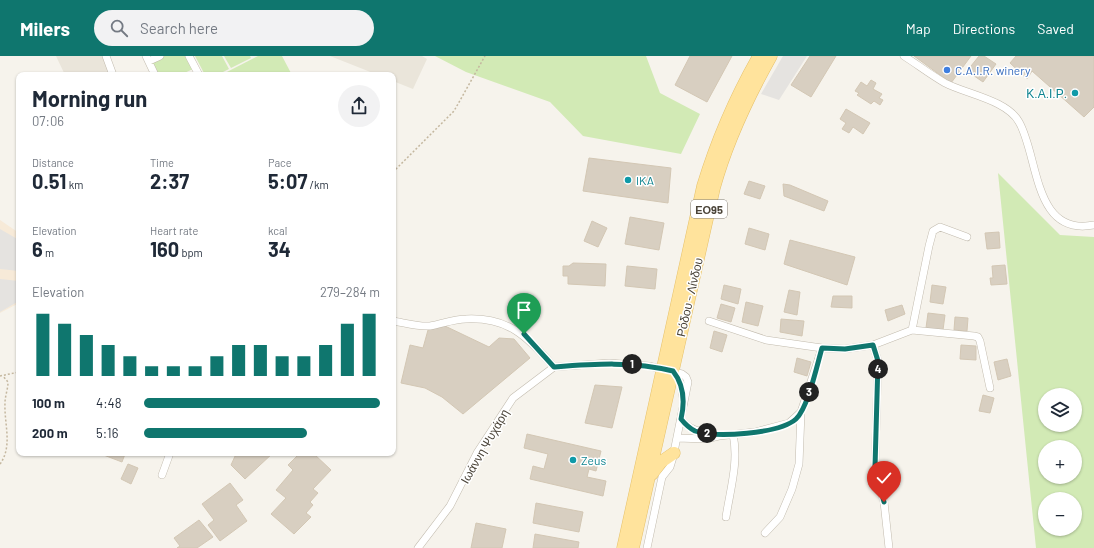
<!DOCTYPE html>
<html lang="en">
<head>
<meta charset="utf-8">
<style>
  :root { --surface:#fff; --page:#f2f2f3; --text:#1f2937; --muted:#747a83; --accent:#0f766e }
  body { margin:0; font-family:Barlow,sans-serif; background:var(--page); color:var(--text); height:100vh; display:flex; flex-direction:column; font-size:15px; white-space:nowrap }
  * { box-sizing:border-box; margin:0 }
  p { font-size:13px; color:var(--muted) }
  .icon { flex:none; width:22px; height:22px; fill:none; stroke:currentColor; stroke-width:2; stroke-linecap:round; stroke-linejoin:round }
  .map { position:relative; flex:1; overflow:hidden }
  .sheet { position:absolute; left:16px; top:16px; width:380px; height:384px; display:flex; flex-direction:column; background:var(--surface); border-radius:8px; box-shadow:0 1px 3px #0004 }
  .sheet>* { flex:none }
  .buttons { position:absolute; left:1038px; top:332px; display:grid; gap:8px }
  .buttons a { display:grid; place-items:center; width:44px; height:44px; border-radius:50%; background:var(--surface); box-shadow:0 1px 3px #0004; font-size:20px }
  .pin { position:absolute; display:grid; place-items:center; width:34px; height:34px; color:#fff; margin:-41px -17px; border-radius:50% 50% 50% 0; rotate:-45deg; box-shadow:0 0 4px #0007 }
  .pin .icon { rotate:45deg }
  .km { position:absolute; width:20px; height:20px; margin:-10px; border-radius:50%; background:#222; color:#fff; font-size:11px; line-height:20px; text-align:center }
  .round { display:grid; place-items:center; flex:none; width:42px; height:42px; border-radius:21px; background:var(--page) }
  .overview { display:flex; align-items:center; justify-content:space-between; height:68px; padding:0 16px }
  h1 { font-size:22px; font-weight:700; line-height:30px }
  .stats { display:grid; grid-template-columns:repeat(3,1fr); gap:6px; height:68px; padding:4px 16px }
  .stats div { display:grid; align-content:center }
  .stats b { font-size:20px; font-weight:700 }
  .stats small { font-size:11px; font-weight:400 }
  .stats p { font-size:11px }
  .chart { height:112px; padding:8px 16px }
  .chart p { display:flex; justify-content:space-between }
  .chart svg { width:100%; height:72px; margin-top:4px; stroke:var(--accent); stroke-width:6 }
  ul { padding:0 16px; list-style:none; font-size:13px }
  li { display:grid; grid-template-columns:64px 48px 1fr; align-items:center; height:30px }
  li i { height:10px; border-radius:5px; background:var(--accent) }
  header { display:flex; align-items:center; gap:24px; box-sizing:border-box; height:56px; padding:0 20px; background:var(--accent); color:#fff }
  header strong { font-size:19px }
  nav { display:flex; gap:22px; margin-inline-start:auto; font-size:14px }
  .search { width:280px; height:36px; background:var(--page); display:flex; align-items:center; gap:10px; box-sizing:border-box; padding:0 14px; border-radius:22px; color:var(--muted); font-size:15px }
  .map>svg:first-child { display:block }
</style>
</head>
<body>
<header>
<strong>Milers</strong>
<div class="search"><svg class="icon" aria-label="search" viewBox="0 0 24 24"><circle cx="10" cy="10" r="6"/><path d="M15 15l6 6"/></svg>Search here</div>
<nav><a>Map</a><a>Directions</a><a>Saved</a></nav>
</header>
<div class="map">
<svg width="1094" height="492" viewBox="0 0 1094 492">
  <rect width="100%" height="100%" fill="#f6f3ec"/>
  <path fill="#eae5da" d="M56,0H105L113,19H65Z
    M330,0H422L427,3L413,33L393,25V19H378Z"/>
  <path fill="#f7ead8" d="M0,164L19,177V247L0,257Z"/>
  <path fill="#d2eab5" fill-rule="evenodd" d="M149,0H187L193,13L180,19H158Z
    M195,0H222L229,13L217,19H205Z
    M224,0H250L251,2L231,12Z
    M258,0H282L292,19H221Z
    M435,0H646L660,37L700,58L681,98L583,80L550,46L466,16Z
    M998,117L1060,179L1094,181V492H1036ZM1045,339H1075V369H1045ZM1045,391H1075V421H1045ZM1045,443H1075V473H1045Z"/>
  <path fill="#e5e3e0" d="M783,0H807L779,44L761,38Z
    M0,173L19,184V215L0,213Z
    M0,223L19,225V245L0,256Z"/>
  <path fill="#d8cfc1" stroke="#d3c7b4" d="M690,0H732L707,46L675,29Z
    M810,0H836L811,41L791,29Z
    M914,0H971L951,27Z
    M979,0H984L996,8L983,26L967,15Z
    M1016,0H1094V51L1084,61L1032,15L1027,23L1010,7Z
    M871,24L876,27L873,33L882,38L879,42L883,44L880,49L874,45L871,48L857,39L859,37L855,35L861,26L867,30Z
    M846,53L870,67L863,78L853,71L849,77L842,73L846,67L840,63Z
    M589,102L671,112L668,147L583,135Z
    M749,125L765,130L760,143L744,138Z
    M783,128L790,129L828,145L824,155L784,140Z
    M630,161L664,167L659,194L625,188Z
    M592,165L607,172L598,191L584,185Z
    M749,172L769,178L765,194L745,188Z
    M999,176L1000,192L987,193L985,177Z
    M790,184L855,201L847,229L784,208Z
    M573,207L606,208L605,230L568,228V220H563V210H569Z
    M1005,209L1007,228L991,229L990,222H993L992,210Z
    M627,210L657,213L655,233L625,230Z
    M724,229L741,233L738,248L721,243Z
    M932,229L946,231L943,248L930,246Z
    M789,234L800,236L797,259L784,256Z
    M833,240H852V252L831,251Z
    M746,246L763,250L758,270L742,266Z
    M721,248L735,252L731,266L717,262Z
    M902,249L905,258L888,265L885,254Z
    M928,257L945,259L943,274L926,272Z
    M955,261L968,262L967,275L954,274Z
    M781,263L804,265L802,280L780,276Z
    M445,270L489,291L499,282L514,283L530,302L463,358L442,341L425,332L401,327L410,289L423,292L428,274Z
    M714,275L727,279L722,296L710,292Z
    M961,289L976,290V304L960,303Z
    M797,302L811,306L807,320L794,316Z
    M1007,303L1011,320L998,324L994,306Z
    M595,329L622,331L612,372L585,367Z
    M983,339L994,342L990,357L979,355Z
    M527,378L601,395L596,415L589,413L587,421L606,425L603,440L530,423L533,410L544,413L548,398L524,392Z
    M102,397H124L125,398L122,406L101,398Z
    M235,397H273L245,423L231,409L236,398Z
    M300,397H313L331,414L313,433L318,437L310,446L313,449L306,457L311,461L294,478L271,458L286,442L276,434L293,414L288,409Z
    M128,408L138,412L131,428L121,423Z
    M230,427L243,444L236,449L247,465L220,485L208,469L214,464L202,448Z
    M536,447L583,456L579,476L533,467Z
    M199,464L213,481L197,492H177L180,490L174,482Z
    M476,467L506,473L502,492H471Z
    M535,478L579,486L578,492H533Z"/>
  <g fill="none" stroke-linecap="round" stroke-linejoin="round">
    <g stroke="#c2bbae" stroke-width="8">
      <path id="minor" d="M106,0L113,19
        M146,0L155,19
        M189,0L199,19
        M904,0C918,9 931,19 945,27C966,38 1007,44 1019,66C1039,101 1033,181 1094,169
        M149,5L160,0
        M393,265C405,267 418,271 430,270C442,268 454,263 466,263C509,261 528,281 554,311
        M709,265L766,284L822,292L845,293L873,289L912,274L974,280L978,281L980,285L990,332
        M912,274L929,190L933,175L940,171L967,181
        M873,289L878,305L875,411L884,446L889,492
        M673,315L681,328L683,342
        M681,363C691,377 705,375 719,380
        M677,382L706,383L719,380L755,376L789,367L801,356L822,292
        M162,419L170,397
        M726,461C730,434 739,406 733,378
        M765,477L780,461L792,433L799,408L801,356
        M418,492L450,450L477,397L513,342L554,311L609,307L649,310L682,318L686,321L688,326L673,401L670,411L662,421L647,492"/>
    </g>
    <g stroke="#e6c16a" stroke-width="13">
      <path id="primary" d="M652,418L661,406L674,397
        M623,492L703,130C717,84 735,42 759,0
        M633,492L714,132C727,85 747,43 771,0"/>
    </g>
    <path stroke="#c4b79f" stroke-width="1.5" stroke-dasharray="2 2" stroke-linecap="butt" d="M393,116L454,55L485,0
      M0,320L19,316
      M0,408C13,390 4,368 5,347C5,340 8,333 8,326L3,320"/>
    <use href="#minor" stroke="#fff" stroke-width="7"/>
    <use href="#primary" stroke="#ffe39c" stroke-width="12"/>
  </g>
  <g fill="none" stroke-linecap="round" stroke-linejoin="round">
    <g stroke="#fff" stroke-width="8">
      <path id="route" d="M524,278L554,311C594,308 633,305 673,315C684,329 685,346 681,363C685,368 689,372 695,375C716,382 779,378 796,363C808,352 817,309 822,292L845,293L873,289L878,305L875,411L884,446"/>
    </g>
    <use href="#route" stroke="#0f766e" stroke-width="5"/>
  </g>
  <circle fill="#3f7fe0" stroke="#fff" stroke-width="1.5" cx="947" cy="14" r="4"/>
  <g fill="#0f9aa8" stroke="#fff" stroke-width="1.5">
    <circle cx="1075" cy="37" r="4"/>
    <circle cx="628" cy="124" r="4"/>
    <circle cx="573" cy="404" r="4"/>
  </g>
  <g text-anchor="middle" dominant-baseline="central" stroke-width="3" stroke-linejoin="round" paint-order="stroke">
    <rect fill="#fff" stroke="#817c74" stroke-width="1" x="691" y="144" width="36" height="18" rx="3"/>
    <g font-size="11" font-weight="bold" fill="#4b4439">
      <text x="709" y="153">ΕΟ95</text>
    </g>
    <g font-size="12" fill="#366cbe" stroke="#fff" text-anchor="start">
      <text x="955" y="14">C.A.I.R. winery</text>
    </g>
    <g font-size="12" fill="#0d838f" stroke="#fff" text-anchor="start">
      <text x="1067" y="37" text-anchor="end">Κ.Α.Ι.Ρ.</text>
      <text x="636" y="124">IKA</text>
      <text x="581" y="404">Zeus</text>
    </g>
    <g font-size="12" fill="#4b4439" stroke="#fff">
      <text transform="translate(689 241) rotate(-77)">Ρόδου - Λίνδου</text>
      <text transform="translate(484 390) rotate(-60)">Ιωάννη Ψυχάρη</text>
    </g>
  </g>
</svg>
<div class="buttons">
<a><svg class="icon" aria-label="layers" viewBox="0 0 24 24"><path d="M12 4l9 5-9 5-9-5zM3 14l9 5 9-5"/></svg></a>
<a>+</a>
<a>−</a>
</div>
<div class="pin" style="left:524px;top:278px;background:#1e9e55"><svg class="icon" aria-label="arrive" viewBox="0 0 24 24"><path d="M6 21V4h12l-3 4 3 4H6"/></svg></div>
<div class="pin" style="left:884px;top:446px;background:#d93025"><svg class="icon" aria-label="check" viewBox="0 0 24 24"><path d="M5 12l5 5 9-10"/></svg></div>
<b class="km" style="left:632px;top:308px">1</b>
<b class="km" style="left:707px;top:377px">2</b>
<b class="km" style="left:809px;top:336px">3</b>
<b class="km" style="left:878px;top:313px">4</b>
<section class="sheet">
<div class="overview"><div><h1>Morning run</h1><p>07:06</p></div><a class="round"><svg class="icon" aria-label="share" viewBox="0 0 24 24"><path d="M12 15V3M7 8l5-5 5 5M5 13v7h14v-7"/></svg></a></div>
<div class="stats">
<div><p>Distance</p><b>0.51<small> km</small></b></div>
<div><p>Time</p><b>2:37</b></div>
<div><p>Pace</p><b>5:07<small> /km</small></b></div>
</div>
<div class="stats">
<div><p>Elevation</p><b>6<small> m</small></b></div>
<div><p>Heart rate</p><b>160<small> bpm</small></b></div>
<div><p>kcal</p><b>34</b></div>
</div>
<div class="chart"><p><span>Elevation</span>279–284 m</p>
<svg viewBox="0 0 160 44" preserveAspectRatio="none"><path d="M5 44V6M15 44V12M25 44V19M35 44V25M45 44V32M55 44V38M65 44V38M75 44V38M85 44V32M95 44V25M105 44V25M115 44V32M125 44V32M135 44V25M145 44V12M155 44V6"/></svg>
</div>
<ul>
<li><b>100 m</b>4:48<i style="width:100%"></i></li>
<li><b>200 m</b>5:16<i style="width:69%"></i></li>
</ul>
</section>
</div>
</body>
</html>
